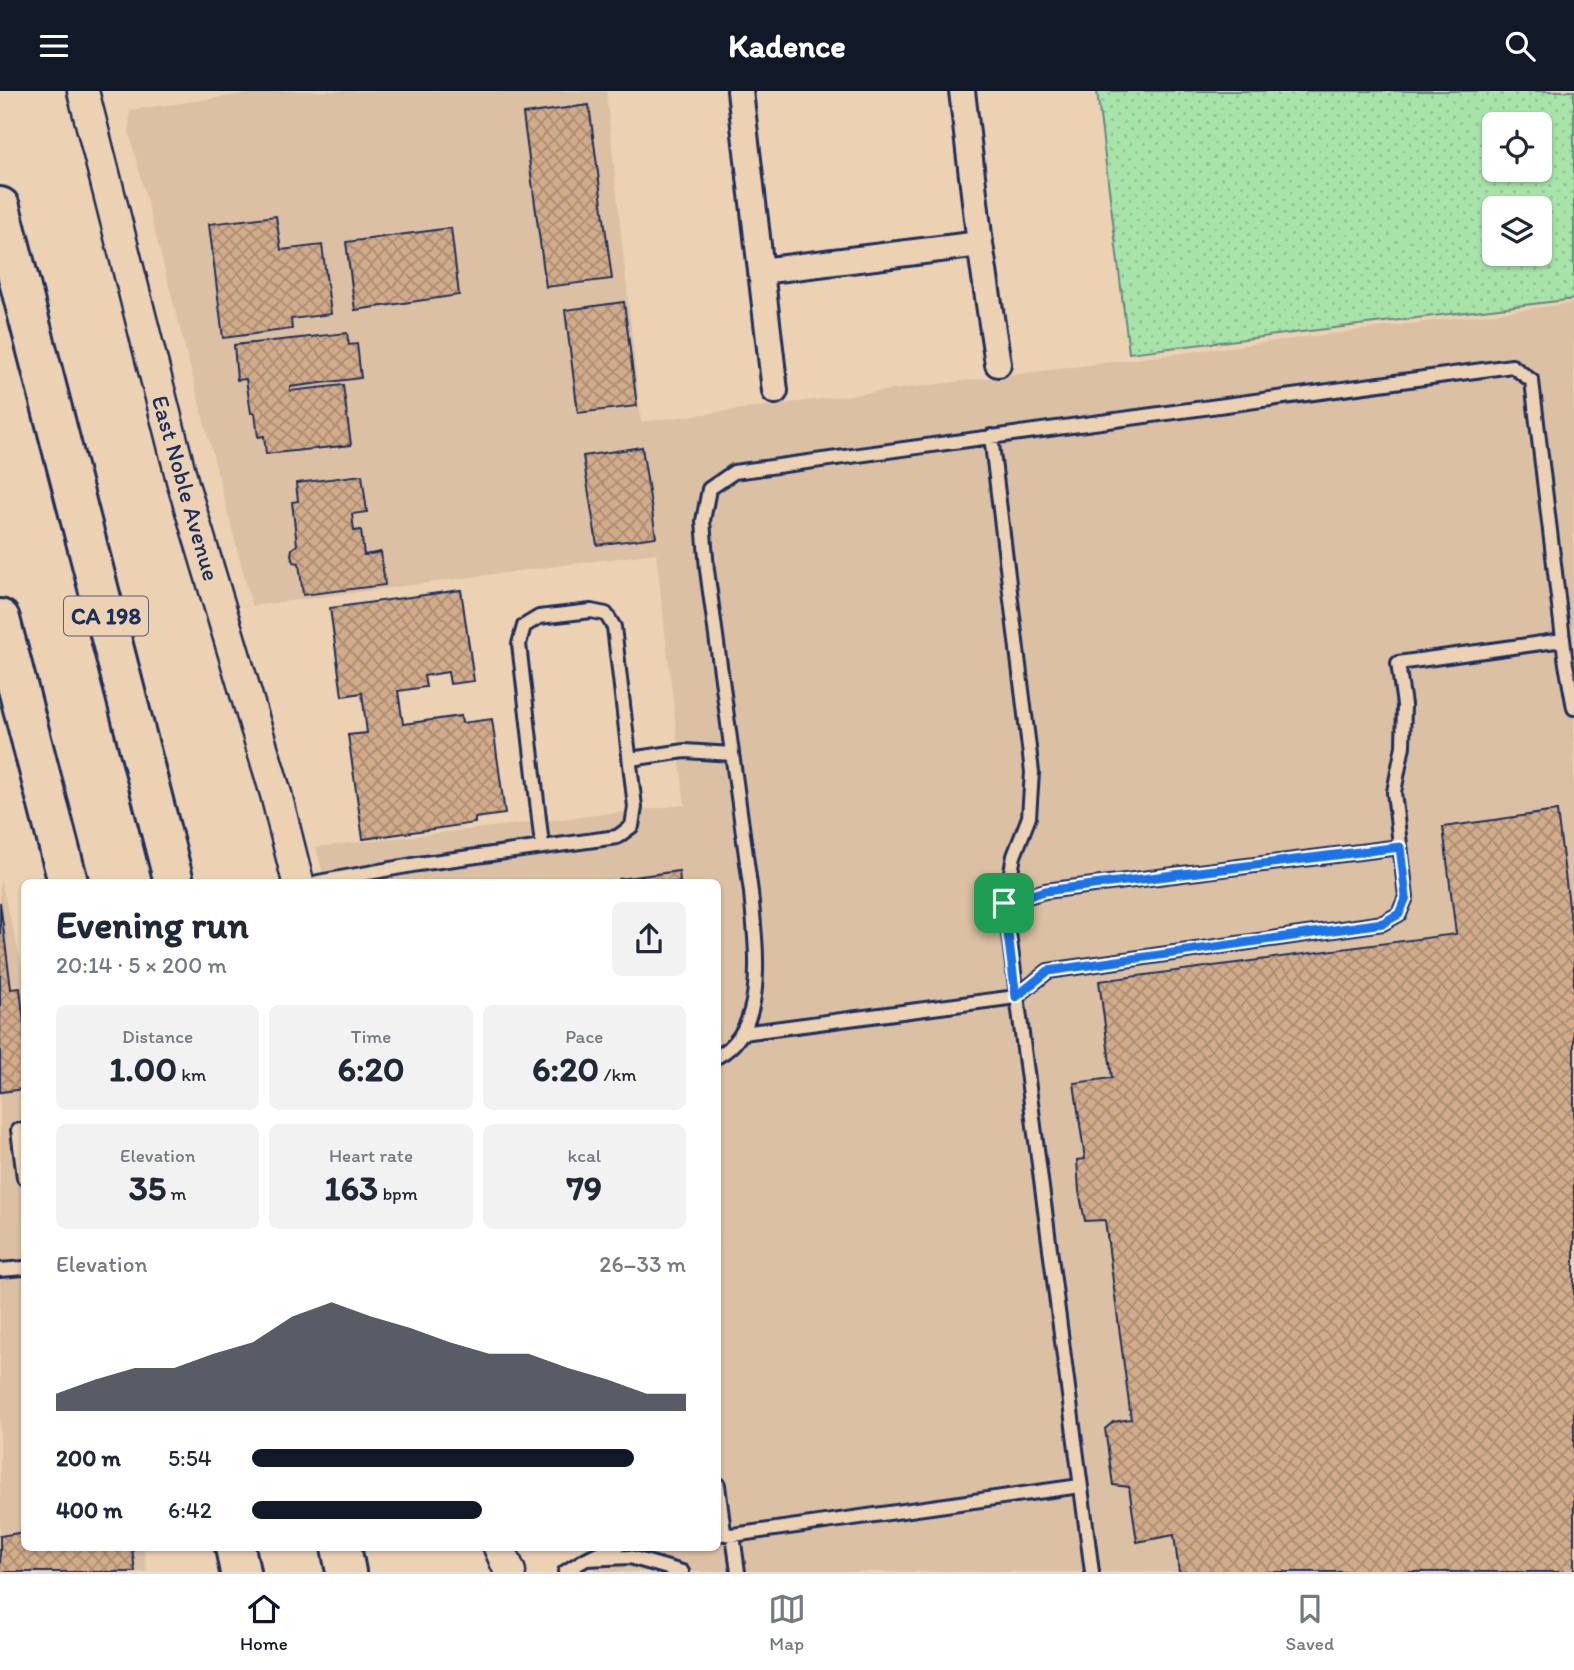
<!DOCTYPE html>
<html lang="en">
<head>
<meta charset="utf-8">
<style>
  :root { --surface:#fff; --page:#f2f2f3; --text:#1f2937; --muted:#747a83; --line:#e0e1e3; --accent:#111827 }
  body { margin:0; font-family:Itim,sans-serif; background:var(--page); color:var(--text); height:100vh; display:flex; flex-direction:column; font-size:26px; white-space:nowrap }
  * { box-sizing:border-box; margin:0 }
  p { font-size:23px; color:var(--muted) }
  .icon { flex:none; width:38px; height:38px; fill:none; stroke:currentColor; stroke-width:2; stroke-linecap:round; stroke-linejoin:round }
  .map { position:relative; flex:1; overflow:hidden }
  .side { position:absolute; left:21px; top:788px; width:700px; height:672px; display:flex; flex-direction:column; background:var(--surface); border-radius:10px; box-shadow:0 2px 5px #0004 }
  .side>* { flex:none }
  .buttons { position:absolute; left:1482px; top:21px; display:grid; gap:14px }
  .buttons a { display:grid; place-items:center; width:70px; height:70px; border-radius:10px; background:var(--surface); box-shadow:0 2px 5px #0004; font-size:35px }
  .pin { position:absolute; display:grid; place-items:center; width:60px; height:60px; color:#fff; margin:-30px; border-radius:14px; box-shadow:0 4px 10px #0006 }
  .round { display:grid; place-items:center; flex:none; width:74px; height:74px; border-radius:10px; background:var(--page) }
  .overview { display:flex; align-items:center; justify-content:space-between; height:119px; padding:0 35px }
  h1 { font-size:38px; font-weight:700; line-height:52px }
  .metrics { display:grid; grid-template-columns:repeat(3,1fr); gap:10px; height:119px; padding:7px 35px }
  .metrics div { display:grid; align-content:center; border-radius:10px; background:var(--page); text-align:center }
  .metrics b { font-size:35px; font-weight:700 }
  .metrics small { font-size:19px; font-weight:400 }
  .metrics p { font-size:19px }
  .chart { height:196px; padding:14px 35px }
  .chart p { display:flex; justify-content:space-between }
  .chart svg { width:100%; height:126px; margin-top:7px; fill:var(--accent); opacity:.7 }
  ul { padding:0 35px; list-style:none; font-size:23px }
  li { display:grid; grid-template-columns:112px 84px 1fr; align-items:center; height:52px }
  li i { height:18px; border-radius:9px; background:var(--accent) }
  header { display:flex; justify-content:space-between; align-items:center; height:91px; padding:0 35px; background:var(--accent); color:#fff; font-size:32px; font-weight:700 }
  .tab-bar { display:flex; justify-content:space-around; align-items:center; height:98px; border-top:2px solid var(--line); background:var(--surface); font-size:19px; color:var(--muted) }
  .tab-bar a { display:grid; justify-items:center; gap:4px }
  .tab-bar .active { color:var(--accent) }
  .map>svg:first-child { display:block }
</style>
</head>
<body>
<header><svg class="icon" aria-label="menu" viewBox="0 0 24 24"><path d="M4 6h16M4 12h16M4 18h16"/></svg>Kadence<svg class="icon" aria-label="search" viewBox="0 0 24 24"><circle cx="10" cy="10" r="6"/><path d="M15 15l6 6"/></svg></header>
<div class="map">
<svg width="1574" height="1481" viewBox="0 0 1574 1481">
  <defs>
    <pattern id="grass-dots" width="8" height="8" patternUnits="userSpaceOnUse" patternTransform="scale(1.75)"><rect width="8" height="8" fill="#a8e3a9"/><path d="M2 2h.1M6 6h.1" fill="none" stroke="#90c394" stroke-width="1.8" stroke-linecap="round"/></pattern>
    <pattern id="building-cross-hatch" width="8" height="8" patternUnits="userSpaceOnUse" patternTransform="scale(1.75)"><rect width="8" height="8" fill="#d2ab89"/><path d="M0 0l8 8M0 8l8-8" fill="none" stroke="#aa8c73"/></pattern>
  </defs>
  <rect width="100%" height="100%" fill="#ecd1b3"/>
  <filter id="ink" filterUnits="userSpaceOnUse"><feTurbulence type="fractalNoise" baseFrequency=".0143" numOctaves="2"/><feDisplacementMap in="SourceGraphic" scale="14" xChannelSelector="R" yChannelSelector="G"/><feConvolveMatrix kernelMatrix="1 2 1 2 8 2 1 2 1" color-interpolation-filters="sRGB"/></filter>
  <g filter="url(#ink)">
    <path fill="#dcc0a3" d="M267,0H606L641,331L1574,212V1481H596L585,1456H718V791H325L316,756L685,714L656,462L252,515L129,41L130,19Z
      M0,787L24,881V1456H144L147,1481H0Z"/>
    <path fill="url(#grass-dots)" stroke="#628984" stroke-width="2" fill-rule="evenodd" d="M1097,0H1574V208L1129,262ZM1494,33H1540V79H1494ZM1494,117H1540V163H1494Z"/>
    <path fill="url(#building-cross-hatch)" stroke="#1b2f5e" stroke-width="2" d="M589,14L612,188L546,196L523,23Z
      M276,125L281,159L322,154L331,223L291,228L292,238L223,247L209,133Z
      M451,137L459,204L355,219L346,151Z
      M624,211L637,315L578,322L565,219Z
      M347,242L349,254L357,253L361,287L290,296V300L343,294L351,354L266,363L264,345L258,346L255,322H251L246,288L237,289L234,254Z
      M642,356L656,446L597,454L583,365Z
      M362,384L367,421L352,423L354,440L361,439L364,464L381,461L385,494L303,504L299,472L294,471L291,464L292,458L297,454L292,411L298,410L296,392Z
      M461,499L474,590L450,593L448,581L424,585L426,596L398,600L403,633L461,625L462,632L492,628L505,723L475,727V732L363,748L348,644L367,642L362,602L342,605L330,517Z
      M1557,720L1574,854V1481H1179L1174,1444L1137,1451L1129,1396L1113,1394L1105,1338L1113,1331L1131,1328L1105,1129L1085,1130L1079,1100L1077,1069L1085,1068L1074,992L1112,987L1099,890L1456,843L1443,736Z
      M679,780L680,791H619V788Z
      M0,811L11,898L20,897L24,933V998L0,1001Z
      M24,1441V1456H132L135,1481H0V1445Z"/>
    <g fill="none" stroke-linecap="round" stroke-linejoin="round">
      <g stroke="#1b2f5e" stroke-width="18">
        <path id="service" d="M991,345L1032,681L1029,726L1014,765L1005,812L1092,1481
          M630,668L685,660L732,663
          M318,791L418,773L617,746L632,735L635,716L614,536L606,523L591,520L539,526L524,535L519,553L542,754
          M1005,812L1045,800L1400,756
          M743,942L1016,906L1048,880L1383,832L1399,823L1406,806L1394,701L1403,655L1404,614L1398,572L1563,549
          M718,965C770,937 755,851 751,801L707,479L703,430L709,398L734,381L1512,275L1532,290L1566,573L1574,617
          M18,1039L24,1087
          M0,1179L24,1177
          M718,1394L724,1441
          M718,1442L733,1444L1080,1395
          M733,1444L738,1481
          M586,1468L630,1466L682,1481
          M565,1481C582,1470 598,1460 618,1456"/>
      </g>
      <g stroke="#1b2f5e" stroke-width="30">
        <path id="minor" d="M740,0L775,300
          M962,0L980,153L998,273
          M761,180L980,153"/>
      </g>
      <g stroke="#1b2f5e" stroke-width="35">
        <path id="tertiary" d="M83,0L183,393L276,703L298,791
          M499,1456L510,1481"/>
      </g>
      <g stroke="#1b2f5e" stroke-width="44">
        <path id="motorway" d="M0,116L174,791
          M0,528L68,791
          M235,1456L240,1481
          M341,1456L346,1481"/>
      </g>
      <use href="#service" stroke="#ecd1b3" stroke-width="12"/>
      <use href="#minor" stroke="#ecd1b3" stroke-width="24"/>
      <use href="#tertiary" stroke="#ecd1b3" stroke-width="30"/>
      <use href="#motorway" stroke="#ecd1b3" stroke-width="38"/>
    </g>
  </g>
  <g fill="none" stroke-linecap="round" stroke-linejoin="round" filter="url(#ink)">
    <g stroke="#fff" stroke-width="14">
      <path id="route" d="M1400,756L1406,806L1399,823L1383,832L1048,880L1016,906L1004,812L1045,800Z"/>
    </g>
    <use href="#route" stroke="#1a73e8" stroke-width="9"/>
  </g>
  <g text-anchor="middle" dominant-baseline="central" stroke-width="5" stroke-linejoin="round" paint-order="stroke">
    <rect fill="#ecd1b3" stroke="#5a6078" stroke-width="2" x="64" y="505.5" width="84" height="39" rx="5"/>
    <g font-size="23" font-weight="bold" fill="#1b2f5e">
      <text x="106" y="525">CA 198</text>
    </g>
    <g font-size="24" fill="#1b2f5e" stroke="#ecd1b3">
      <text transform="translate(186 397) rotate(74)">East Noble Avenue</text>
    </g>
  </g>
</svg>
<div class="buttons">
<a><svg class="icon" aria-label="locate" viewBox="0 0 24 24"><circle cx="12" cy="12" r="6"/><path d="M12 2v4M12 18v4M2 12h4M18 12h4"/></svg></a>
<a><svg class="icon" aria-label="layers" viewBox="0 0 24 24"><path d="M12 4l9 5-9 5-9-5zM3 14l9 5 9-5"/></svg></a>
</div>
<div class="pin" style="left:1004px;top:812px;background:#1e9e55"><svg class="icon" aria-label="arrive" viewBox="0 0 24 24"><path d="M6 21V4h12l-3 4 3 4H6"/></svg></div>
<section class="side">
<div class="overview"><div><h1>Evening run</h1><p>20:14 · 5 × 200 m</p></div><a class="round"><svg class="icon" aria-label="share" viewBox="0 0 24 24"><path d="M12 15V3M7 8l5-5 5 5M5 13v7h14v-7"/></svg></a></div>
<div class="metrics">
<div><p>Distance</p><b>1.00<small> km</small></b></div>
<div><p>Time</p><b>6:20</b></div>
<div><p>Pace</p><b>6:20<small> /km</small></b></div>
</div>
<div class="metrics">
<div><p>Elevation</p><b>35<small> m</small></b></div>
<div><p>Heart rate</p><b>163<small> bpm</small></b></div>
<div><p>kcal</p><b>79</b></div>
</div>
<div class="chart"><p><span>Elevation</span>26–33 m</p>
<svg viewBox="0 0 160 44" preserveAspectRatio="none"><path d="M0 44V38L10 33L20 29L30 29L40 24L50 20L60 11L70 6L80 11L90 15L100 20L110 24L120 24L130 29L140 33L150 38L160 38V44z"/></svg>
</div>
<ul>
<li><b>200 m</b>5:54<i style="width:88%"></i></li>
<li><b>400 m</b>6:42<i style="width:53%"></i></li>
</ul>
</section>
</div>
<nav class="tab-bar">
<a class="active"><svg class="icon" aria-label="home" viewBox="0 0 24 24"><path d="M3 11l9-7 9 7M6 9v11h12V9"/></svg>Home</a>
<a><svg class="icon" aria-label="map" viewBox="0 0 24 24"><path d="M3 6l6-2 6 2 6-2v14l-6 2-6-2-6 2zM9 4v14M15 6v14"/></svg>Map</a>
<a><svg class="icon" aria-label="saved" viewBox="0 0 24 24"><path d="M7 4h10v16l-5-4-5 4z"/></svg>Saved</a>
</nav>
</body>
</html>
